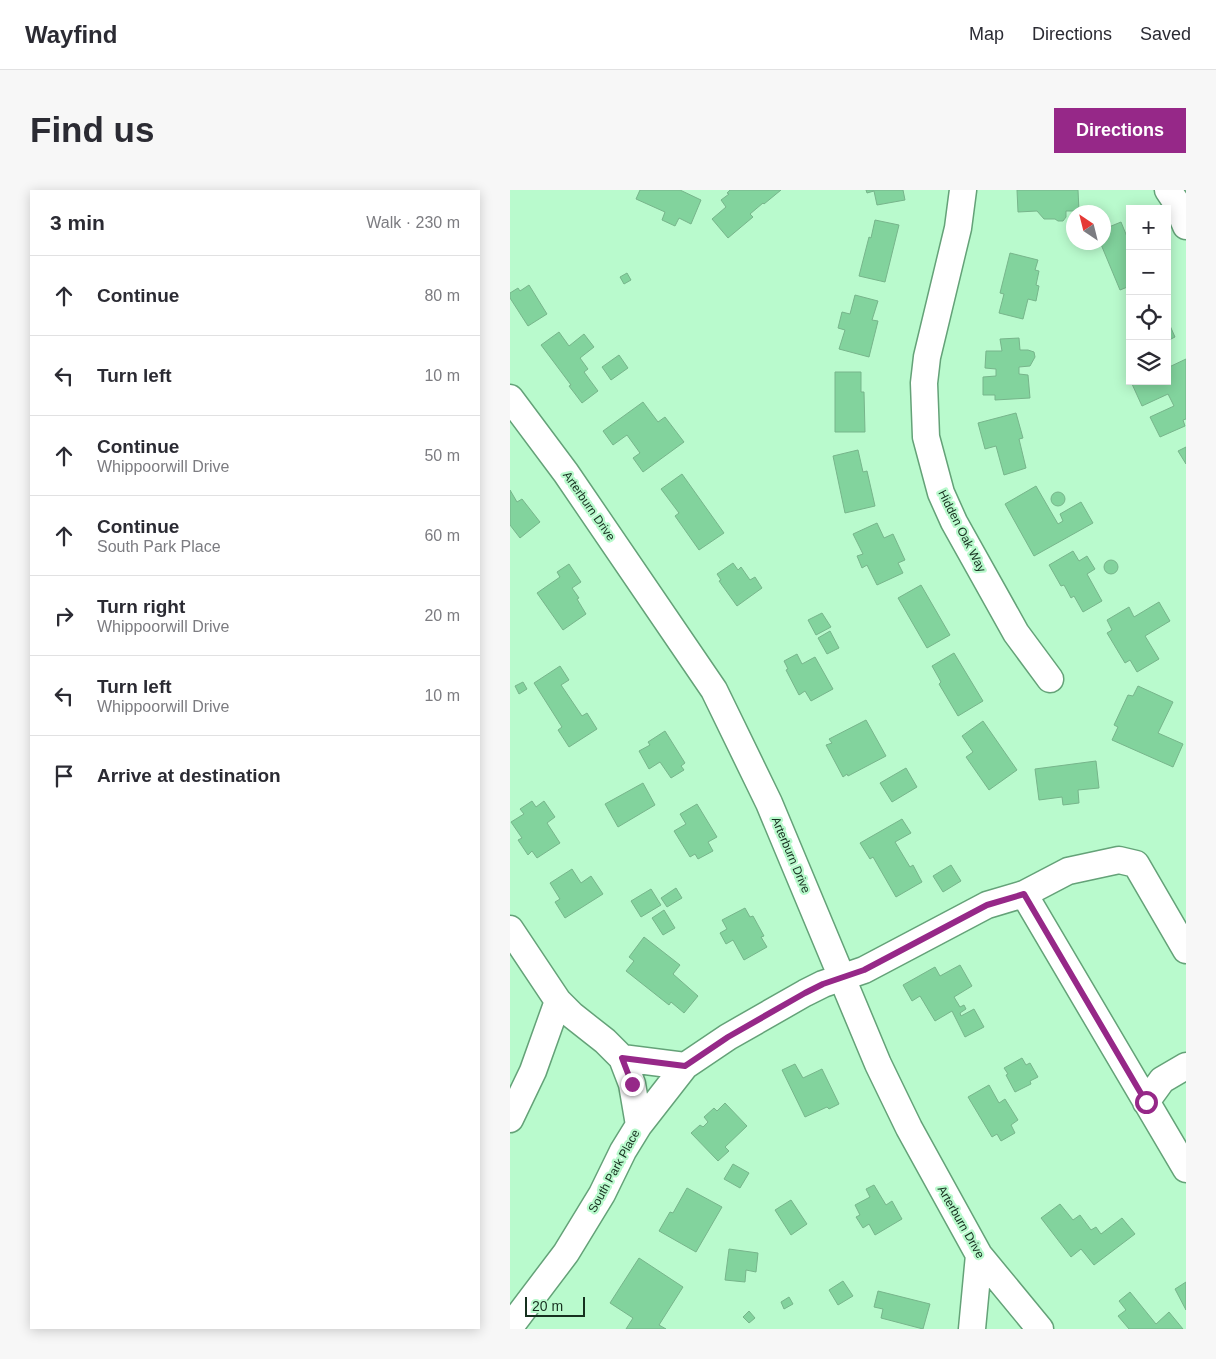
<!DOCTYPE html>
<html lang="en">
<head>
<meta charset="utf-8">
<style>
	body { margin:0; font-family:Helvetica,sans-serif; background:#f7f7f7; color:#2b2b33 }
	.controls { position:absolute; right:15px; top:15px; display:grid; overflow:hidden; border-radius:0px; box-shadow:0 2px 12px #0003 }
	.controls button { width:45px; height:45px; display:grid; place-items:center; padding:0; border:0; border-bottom:1px solid #e1e1e2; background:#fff; color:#2b2b33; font:25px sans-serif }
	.compass { position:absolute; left:556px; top:15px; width:45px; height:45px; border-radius:50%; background:#fff; box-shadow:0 2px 12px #0003; rotate:325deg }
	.scale { position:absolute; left:15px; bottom:12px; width:60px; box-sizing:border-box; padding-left:5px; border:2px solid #16301f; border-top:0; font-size:14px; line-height:18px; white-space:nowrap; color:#16301f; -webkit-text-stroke:4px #b9facd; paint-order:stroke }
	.stop { position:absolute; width:15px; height:15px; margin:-11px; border:4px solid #962888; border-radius:50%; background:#fff }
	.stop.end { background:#962888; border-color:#fff; box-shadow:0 1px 5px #0008 }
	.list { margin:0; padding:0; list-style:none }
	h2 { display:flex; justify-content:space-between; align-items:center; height:65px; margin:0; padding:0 20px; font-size:21px }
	h2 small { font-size:16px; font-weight:400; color:#7c7c81 }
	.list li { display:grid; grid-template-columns:32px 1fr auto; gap:15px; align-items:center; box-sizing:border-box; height:80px; padding:0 20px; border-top:1px solid #e1e1e2 }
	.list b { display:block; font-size:19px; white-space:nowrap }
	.list p { margin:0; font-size:16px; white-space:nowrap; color:#7c7c81 }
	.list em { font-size:16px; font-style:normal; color:#7c7c81 }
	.icon { flex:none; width:28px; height:28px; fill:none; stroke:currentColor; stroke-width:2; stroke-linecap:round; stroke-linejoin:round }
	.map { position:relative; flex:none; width:676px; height:1139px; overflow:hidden; border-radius:0px }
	header { display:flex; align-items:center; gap:30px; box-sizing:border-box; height:70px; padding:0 25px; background:#fff; border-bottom:1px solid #e1e1e2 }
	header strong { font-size:24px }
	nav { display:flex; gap:28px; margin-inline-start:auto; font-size:18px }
	.intro { display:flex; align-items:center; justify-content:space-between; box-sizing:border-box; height:120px; padding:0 30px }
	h1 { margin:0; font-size:35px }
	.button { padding:12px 22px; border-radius:0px; background:#962888; color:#fff; font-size:18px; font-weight:700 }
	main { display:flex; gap:30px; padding:0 30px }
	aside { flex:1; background:#fff; border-radius:0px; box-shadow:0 2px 12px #0003 }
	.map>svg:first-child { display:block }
	.building { fill:#82d39d; stroke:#77b58b }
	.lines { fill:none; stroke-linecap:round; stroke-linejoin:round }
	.minor-casing { stroke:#64a278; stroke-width:29 }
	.minor { stroke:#fff; stroke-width:26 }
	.route { stroke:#962888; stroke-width:6 }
	.labels { text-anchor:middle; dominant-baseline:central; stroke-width:4.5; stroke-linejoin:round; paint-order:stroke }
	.street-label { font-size:12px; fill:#16301f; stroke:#b9facd }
</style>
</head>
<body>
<header>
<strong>Wayfind</strong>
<nav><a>Map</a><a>Directions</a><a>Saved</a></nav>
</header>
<div class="intro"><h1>Find us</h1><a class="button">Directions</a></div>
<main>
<aside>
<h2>3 min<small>Walk · 230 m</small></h2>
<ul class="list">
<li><svg class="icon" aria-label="ahead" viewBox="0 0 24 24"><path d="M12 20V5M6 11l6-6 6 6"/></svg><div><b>Continue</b></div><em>80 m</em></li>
<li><svg class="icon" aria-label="left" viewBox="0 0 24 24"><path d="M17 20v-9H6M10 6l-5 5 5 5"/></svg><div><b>Turn left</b></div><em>10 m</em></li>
<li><svg class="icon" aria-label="ahead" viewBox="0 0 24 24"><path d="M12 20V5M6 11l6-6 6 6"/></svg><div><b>Continue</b><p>Whippoorwill Drive</p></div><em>50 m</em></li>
<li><svg class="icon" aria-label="ahead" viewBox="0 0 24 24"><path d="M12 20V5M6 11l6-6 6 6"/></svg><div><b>Continue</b><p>South Park Place</p></div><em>60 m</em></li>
<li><svg class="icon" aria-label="right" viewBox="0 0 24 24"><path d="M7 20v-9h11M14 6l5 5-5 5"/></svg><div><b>Turn right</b><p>Whippoorwill Drive</p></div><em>20 m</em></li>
<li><svg class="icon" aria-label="left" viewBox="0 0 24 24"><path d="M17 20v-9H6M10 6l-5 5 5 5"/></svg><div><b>Turn left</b><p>Whippoorwill Drive</p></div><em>10 m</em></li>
<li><svg class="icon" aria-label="arrive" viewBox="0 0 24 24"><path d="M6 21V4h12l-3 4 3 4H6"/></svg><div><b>Arrive at destination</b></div></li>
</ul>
</aside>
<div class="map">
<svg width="676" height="1139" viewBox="0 0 676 1139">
	<rect width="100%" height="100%" fill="#b9facd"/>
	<!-- building -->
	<path class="building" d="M130,0H170L191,10L181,34L169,28L165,36L152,30L155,22L126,9Z
		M220,0H271L254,14L253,13L240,24L243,27L218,48L202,29L216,17L211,10L219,4L217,3Z
		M356,0H393L395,10L367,15L364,1L357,3Z
		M507,0H568L569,21H556V27L553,31H548L545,29H534L527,21L508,22Z
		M365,30L389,35L375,92L349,86L359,47L361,48Z
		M611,32L620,54V96L610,100L590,52H594V39Z
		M500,63L528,70L525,80L529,81L526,95L529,96L526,111L518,109L513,129L489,123L494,104L490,103Z
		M117,83L121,90L114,94L110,87Z
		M19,95L37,124L18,136L0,108V103L8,98L10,101Z
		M345,105L368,111L362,130L368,131L359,167L329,159L335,140L328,138L332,122L340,124Z
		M657,129L665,147L657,151Z
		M49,142L59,156L74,144L84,157L70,168L78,179L74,182L88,201L72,213L59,196L61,195L31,155Z
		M509,148L510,160H518L524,162L525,167L520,176L509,177V184L518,185L520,208L485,210V205H473V187L486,186V179L475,178L476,161H492L490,149Z
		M109,165L118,178L101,190L92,177Z
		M676,169V229L673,230L675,236L650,247L640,227L664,216L658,204L632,216L622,194L628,191H657V178Z
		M325,182H351V202H354L355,242H325Z
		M133,212L148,232L155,227L174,252L133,282L123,268L130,263L117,245L103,255L93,241Z
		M506,223L513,248L509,249L516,278L494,285L486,256L475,259L468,233Z
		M676,257V274L668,261Z
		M348,260L353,282L357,281L365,316L335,323L323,266Z
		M172,284L214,343L189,360L165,326L169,323L151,299Z
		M526,296L548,334L553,331L550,324L571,312L583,333L524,366L495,314Z
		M0,300L7,312L12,309L30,332L10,348L0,335Z
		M541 309a7 7 0 1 1 14 0a7 7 0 1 1-14 0Z
		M367,333L374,348L383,344L395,370L388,373L393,383L367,395L357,375L352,378L347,366L353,364L343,344Z
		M563,361L569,371L577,366L585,379L577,384L592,411L573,422L564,406L561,408L554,395L551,396L539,375Z
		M594 377a7 7 0 1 1 14 0a7 7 0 1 1-14 0Z
		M223,373L228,380L231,377L240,390L245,387L252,398L227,416L209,391L211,390L207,384Z
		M59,374L71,392L62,398L69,408L67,409L76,424L53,440L27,403L50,387L47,382Z
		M411,395L440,445L417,458L388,408Z
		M649,412L660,431L635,446L649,469L627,482L620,470L615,473L597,443L602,440L597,430L619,417L624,427Z
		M312,423L321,437L306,445L298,430Z
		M320,441L329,458L317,464L308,448Z
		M444,463L473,511L448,526L429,494L431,492L422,476Z
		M287,464L292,474L305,467L323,499L301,511L295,501L289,505L276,480L278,479L274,471Z
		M50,476L59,490L51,495L72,526L77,523L87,539L59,557L48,540L52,537L24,493Z
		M13,492L17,499L9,504L5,496Z
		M628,496L663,512L648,543L673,554L663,577L602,550L608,537L604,535L618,505L623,506Z
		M356,530L376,566L338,586L337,584L333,587L316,555L322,553L319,549Z
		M473,531L507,580L479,600L456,567L463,562L452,546Z
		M155,541L175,573L171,576L174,580L161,588L150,572L139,579L129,561L140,555L138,552Z
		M586,571L589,598L568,600L569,613L553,615L552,607L529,610L525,579Z
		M396,578L407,597L382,612L370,593Z
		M133,593L145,615L108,637L95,614Z
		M22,611L26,617L34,611L45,627L37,633L50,653L27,668L22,661L18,665L8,650L12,648L1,632L14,624L10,619Z
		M187,614L207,647L198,652L203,661L188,669L185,664L180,667L164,641L176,634L170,624Z
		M392,629L401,643L385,652L400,677L403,675L412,692L386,707L363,667L360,669L350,653Z
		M441,675L451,691L433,702L423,686Z
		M62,679L71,693L81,686L93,704L55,728L45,712L50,709L40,693Z
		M166,698L172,708L157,717L151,708Z
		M141,699L151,715L131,727L121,711Z
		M235,718L240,727L243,726L254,746L251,747L257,757L234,770L223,750L216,754L210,743L217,739L212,730Z
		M154,720L165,738L153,745L142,728Z
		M134,747L170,775L163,784L188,806L174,823L161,812L159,815L116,781L124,771L119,767Z
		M450,775L462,796L444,807L450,817L454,815L456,819L450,823L451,826L464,819L474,837L455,847L442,821L425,831L410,806L402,811L393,795L425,777L430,786Z
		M512,868L516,875L520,873L528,887L520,891L521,894L505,902L496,885L498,884L494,878Z
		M285,874L293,888L312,879L329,914L319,919L317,917L295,927L272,880Z
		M479,895L489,913L495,909L508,930L501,935L505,943L491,951L487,944L482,947L458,907Z
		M215,913L237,936L215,957L219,961L208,971L181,943L190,935L193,937L198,932L194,927L204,918L207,921Z
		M223,974L239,983L230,998L214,989Z
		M364,995L376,1015L382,1011L392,1029L365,1045L359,1034L353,1038L346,1027L350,1025L345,1015L360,1007L356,999Z
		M177,998L212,1017L186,1062L149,1041L160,1022L163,1023Z
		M281,1010L297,1034L281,1045L265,1020Z
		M550,1014L563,1030L570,1025L581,1040L586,1037L591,1044L612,1028L625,1044L584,1075L571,1059L561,1067L531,1028Z
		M219,1059L248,1063L246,1082L236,1080L235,1092L215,1090Z
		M129,1068L173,1097L149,1135L156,1139H116L123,1128L100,1113Z
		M333,1091L343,1106L328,1115L319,1100Z
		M676,1092V1120L665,1099Z
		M368,1101L420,1114L413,1139L371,1128L373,1119L364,1117Z
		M620,1102L646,1134L659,1122L673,1139H619L608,1126L616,1120L609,1111Z
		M279,1107L283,1114L274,1119L271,1112Z
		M239,1121L245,1128L239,1133L233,1127Z"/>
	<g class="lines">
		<defs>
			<path id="minor" d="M453,0L448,38L417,167L414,193L416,247L431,303L444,332L506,443L540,489
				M658,0L666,12L676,36
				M0,208L56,283L204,500L259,613L368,874L399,938L469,1065L530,1139
				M0,739L48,811L62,825L95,851L112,868L122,894L129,935
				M676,760L626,674L609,670L558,681L514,704L676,979
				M112,868L175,876
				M636,912L652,890L676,876
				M0,929L23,881L48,811
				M0,1137L56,1063L92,1004L113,961L129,935L175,876L218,847L295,803L313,794L354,780L477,715L514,704
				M462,1139L469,1065"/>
		</defs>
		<!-- minor casing -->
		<use href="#minor" class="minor-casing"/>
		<!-- minor -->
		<use href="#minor" class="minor"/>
	</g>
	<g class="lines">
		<!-- route -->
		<path class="route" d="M122,894L112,868L175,876L218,847L295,803L313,794L354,780L477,715L514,704L636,912"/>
	</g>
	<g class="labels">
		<!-- street labels -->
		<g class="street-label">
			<text transform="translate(79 316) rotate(55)">Arterburn Drive</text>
			<text transform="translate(452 341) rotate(63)">Hidden Oak Way</text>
			<text transform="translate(281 665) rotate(67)">Arterburn Drive</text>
			<text transform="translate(104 981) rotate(-61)">South Park Place</text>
			<text transform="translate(451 1032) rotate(60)">Arterburn Drive</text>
		</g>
	</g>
</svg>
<div class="controls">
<button>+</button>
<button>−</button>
<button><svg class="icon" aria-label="locate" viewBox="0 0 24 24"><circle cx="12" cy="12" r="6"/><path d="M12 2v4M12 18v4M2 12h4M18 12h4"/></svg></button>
<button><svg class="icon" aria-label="layers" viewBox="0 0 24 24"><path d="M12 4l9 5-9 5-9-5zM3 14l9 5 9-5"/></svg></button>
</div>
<svg class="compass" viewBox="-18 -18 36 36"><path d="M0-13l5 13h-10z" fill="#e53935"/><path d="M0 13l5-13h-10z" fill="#7c7c81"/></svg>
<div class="scale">20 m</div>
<div class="stop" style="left:636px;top:912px"></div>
<div class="stop end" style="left:122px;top:894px"></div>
</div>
</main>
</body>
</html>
